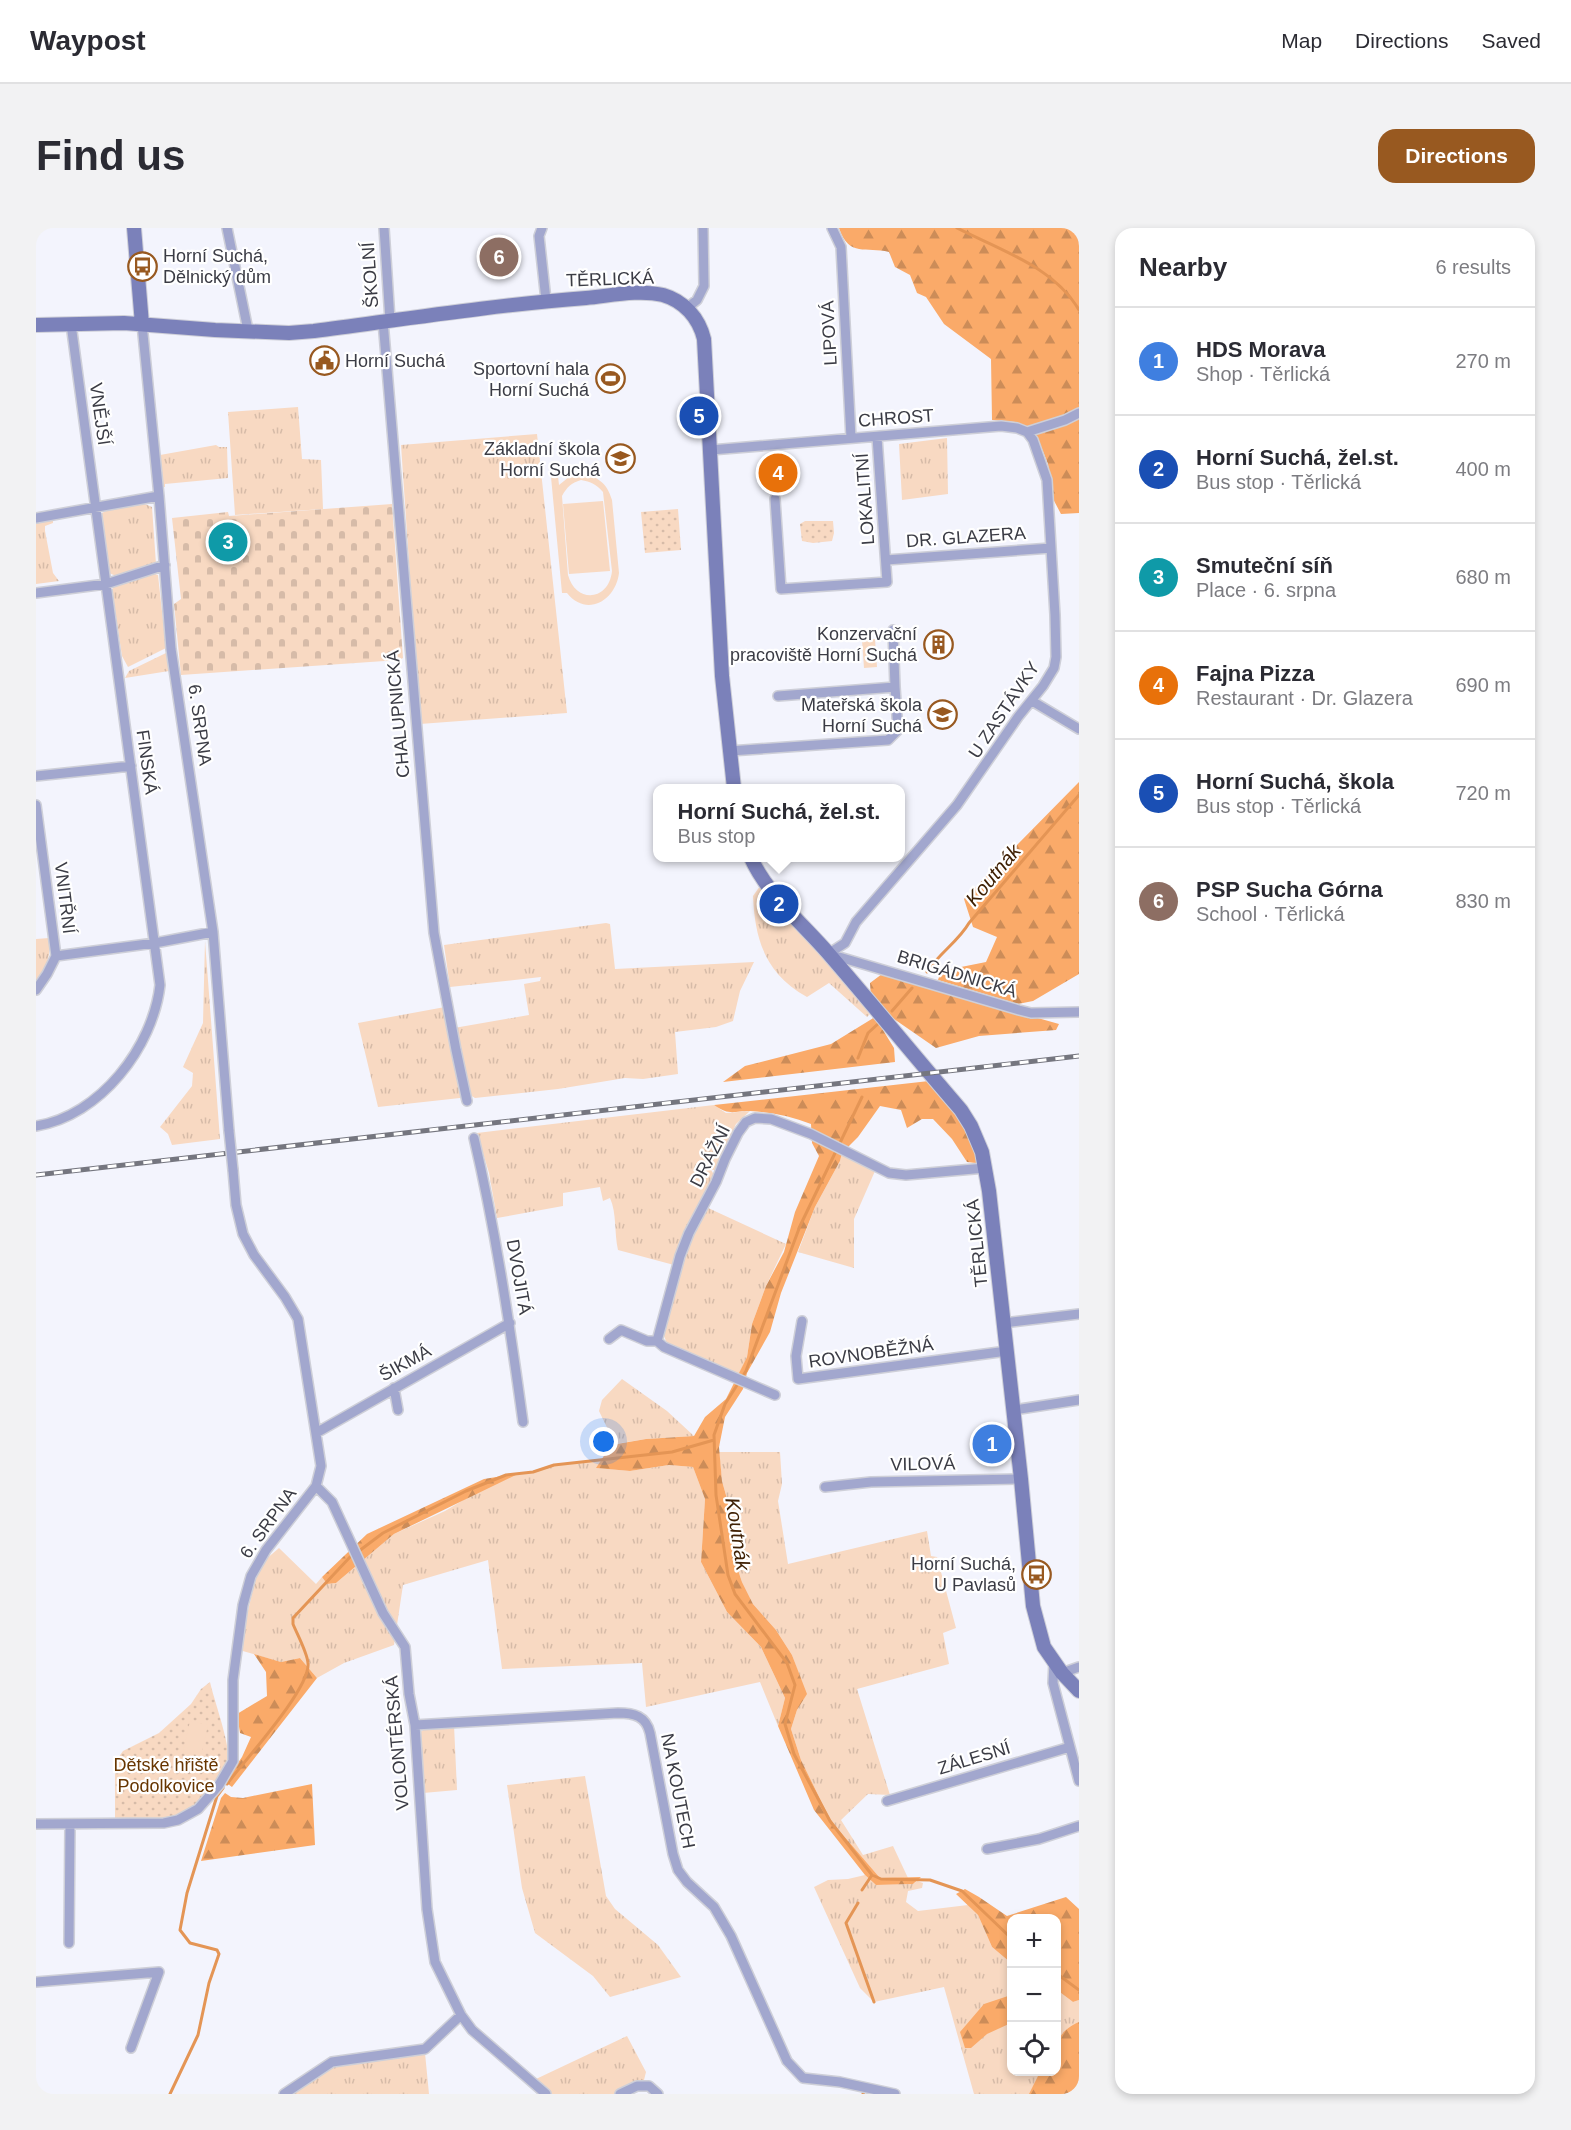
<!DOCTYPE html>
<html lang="en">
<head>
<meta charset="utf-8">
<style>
	body { margin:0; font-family:Helvetica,sans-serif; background:#f2f2f3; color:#2b2b33 }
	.controls { position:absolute; right:18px; bottom:18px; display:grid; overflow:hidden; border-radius:12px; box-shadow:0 3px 9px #0003 }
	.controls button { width:54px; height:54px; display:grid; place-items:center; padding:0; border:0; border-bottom:2px solid #e1e1e2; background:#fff; color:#2b2b33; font:30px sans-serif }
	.you { position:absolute; left:568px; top:1214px; width:21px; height:21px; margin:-15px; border:4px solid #fff; border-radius:50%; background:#1a73e8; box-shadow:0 0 0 9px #1a73e833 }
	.badge { display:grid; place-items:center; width:39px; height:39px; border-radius:50%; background:#985920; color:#fff; font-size:20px; font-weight:700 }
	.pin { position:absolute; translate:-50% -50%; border:3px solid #fff; box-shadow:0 2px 6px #0006 }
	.popup { position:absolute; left:617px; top:556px; width:252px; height:78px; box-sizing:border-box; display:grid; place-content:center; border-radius:12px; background:#fff; filter:drop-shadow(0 2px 4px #0005); font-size:20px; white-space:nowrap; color:#7c7c81 }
	.popup b { font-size:22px; color:#2b2b33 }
	.popup::after { content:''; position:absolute; left:50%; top:100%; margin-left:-12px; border:12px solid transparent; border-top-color:#fff }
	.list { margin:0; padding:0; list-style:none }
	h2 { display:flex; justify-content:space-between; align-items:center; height:78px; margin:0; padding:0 24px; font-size:26px }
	h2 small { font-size:20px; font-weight:400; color:#7c7c81 }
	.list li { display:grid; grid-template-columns:39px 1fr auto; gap:18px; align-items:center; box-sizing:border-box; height:108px; padding:0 24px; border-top:2px solid #e1e1e2 }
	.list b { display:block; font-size:22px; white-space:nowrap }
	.list p { margin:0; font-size:20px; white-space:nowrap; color:#7c7c81 }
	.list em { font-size:20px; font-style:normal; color:#7c7c81 }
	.icon { flex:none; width:33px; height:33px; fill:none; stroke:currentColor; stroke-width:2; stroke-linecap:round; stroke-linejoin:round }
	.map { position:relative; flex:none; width:1043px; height:1866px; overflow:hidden; border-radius:18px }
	header { display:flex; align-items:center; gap:36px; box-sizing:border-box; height:84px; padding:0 30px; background:#fff; border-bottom:2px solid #e1e1e2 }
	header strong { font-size:28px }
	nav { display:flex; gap:33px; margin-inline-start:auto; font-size:21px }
	.intro { display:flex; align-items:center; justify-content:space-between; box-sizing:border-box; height:144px; padding:0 36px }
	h1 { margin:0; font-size:42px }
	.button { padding:15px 27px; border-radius:18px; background:#985920; color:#fff; font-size:21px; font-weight:700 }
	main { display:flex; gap:36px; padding:0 36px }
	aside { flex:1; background:#fff; border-radius:18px; box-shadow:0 3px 9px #0003 }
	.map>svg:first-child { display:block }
	.grass { fill:url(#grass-tufts) }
	.forest { fill:url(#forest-firs) }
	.cemetery { fill:url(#cemetery-stones) }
	.park { fill:url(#park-dots) }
	.pitch { fill:#f8d9c2; fill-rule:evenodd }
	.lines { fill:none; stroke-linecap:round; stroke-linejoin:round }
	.stream { stroke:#e49555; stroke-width:3 }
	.street-casing { stroke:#cecfd8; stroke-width:12 }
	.secondary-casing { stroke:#cecfd8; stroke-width:16 }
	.street { stroke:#a2a7ce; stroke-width:9 }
	.secondary { stroke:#7b81ba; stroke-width:14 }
	.rail-casing { stroke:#75767f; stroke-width:5 }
	.rail { stroke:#fff; stroke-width:3; stroke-dasharray:9; stroke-linecap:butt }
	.street-bridge-casing { stroke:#cecfd8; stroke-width:12; stroke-linecap:butt }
	.street-bridge { stroke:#a2a7ce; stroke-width:9 }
	.labels { text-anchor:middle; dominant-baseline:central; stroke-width:4.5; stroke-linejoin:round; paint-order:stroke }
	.poi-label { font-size:18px; fill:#3b3c45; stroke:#fff; text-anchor:end }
	.street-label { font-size:18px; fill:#3b3c45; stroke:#fff }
	.park-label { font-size:18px; fill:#673500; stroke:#fff }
	.water-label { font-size:20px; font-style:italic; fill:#3f2004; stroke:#fff }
</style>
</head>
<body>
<header>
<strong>Waypost</strong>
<nav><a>Map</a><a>Directions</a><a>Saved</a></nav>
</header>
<div class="intro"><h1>Find us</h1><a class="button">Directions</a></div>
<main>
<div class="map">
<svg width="1043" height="1866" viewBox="0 0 1043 1866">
	<defs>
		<pattern id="grass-tufts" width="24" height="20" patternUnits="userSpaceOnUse" patternTransform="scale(1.5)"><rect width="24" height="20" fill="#f8d9c2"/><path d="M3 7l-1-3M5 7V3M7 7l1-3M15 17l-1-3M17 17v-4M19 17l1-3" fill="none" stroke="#d6bba8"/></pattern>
		<pattern id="forest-firs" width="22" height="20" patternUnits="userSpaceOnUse" patternTransform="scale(1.5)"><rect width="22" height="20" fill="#faaa69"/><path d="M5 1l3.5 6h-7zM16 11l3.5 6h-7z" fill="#cc8c58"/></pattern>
		<pattern id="cemetery-stones" width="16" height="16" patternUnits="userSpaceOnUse" patternTransform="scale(1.5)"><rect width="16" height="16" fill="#f8d9c2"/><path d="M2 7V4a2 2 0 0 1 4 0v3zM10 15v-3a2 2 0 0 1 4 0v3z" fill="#d6bba8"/></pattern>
		<pattern id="park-dots" width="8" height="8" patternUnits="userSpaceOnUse" patternTransform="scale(1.5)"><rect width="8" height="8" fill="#f8d9c2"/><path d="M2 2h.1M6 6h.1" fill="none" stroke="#d6bba8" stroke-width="1.8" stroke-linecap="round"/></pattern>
	</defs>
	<rect width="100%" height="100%" fill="#f3f4fd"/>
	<!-- grass -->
	<path class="grass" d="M262,179L266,231L285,232L287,281L199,287L192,184Z
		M501,206L531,485L384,496L365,217Z
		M911,210L912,266L866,272L863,216Z
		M180,217L183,219H191L192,250L129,256V259H127L124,227Z
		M109,276L116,279L120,336L116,339L80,348L73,345L66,285L74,281Z
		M17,291V295L9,298V303L17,345L23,353L0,356V293Z
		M119,346L122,347L130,420L92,439L86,428L76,362L78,357L92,350Z
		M130,425L133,443L89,450L93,443Z
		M724,658L835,785L831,789L793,755L771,769C730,746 719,713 717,668Z
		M570,695L574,696L579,741L718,734L704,763L697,793L680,799L639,804L642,846L607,851L589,850L522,861L439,870L434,867L418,800L493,787L488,756L504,753L505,749L414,759L408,717Z
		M13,710C15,729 11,738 0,754V711Z
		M169,713L184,911L136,917L132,906L124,899L156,858L157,845L147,839L167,795Z
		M409,779L427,865L424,870L342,879L322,795Z
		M678,877L690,885L714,883L700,896L679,942H675L677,945V950L654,993L638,1037L582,1022C578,1004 581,986 574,970L567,973L564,959L527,965V978L461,990L453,945L441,905Z
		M806,925L839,943L818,991V1040L762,1024L779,979L804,933Z
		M670,979L750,1016L730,1058L716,1096L711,1129L703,1146L632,1118L626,1103L647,1033L657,1006Z
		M586,1151L631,1183L658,1208L610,1211L579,1216L563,1183L566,1172Z
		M683,1224H744L746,1256L742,1273L752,1336L891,1303L895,1328L901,1329L920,1400L907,1405L913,1436L821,1461L854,1567L832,1566L805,1592L827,1627L857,1618L872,1650H844L795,1593L765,1532L755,1501L761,1482L770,1466L756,1427L740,1402L717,1376L706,1354L696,1324L697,1292L686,1253Z
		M565,1232L561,1240L594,1243L633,1237L657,1239L669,1271L665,1334L691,1384L725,1419L749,1470L742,1498L724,1454L610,1479L606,1435L466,1441L452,1332L367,1357L358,1417L308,1435L281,1450L264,1430L245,1434L196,1420L206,1409L220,1348L229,1332L243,1320L280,1356L286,1349L291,1356L300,1355L358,1306L409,1283L470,1247L497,1244L518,1237Z
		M418,1497L421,1562L387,1565L383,1505L391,1499Z
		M549,1548L570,1668L579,1681L622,1717L645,1749L574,1769L557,1748L499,1705L486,1660L471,1557Z
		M829,1647L840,1657L877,1656L881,1653L887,1655L886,1660L872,1663L870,1674L882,1683L932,1677L942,1687L956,1719L975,1735V1844H1020L1021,1762L1037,1774L1043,1772V1866H938L908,1759L838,1774L824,1760L778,1659L792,1652L812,1651Z
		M591,1808L610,1844L608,1852L578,1866H516L500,1851Z
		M389,1825L393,1866H255L299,1837Z"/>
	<!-- forest -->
	<path class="forest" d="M803,0H1043V285L1025,286L1016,269L1012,236L1004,216L991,199L979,194L956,192L955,131L908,96L890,69L881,65L874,47L859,39L853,24C830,18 813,30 803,0Z
		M1043,554V746L997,773L982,776L902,752L905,743L950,734L961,709L937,699L928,671Z
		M846,746L1023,796L1020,802L943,808L900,820L845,782L835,770L834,755Z
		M839,789L858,820L859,834L687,854L709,838L795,816Z
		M893,853C911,872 943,908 940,935L931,934L916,911L897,891H886L871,900L865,882L844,878L822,909L806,925L804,933L779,979L745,1065L734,1104L711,1145L707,1161L689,1189L683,1219L686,1253L697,1292L696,1324L706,1354L717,1376L740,1402L756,1427L771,1466L761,1482L755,1501L765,1532L795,1593L844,1650L885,1649L877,1656L840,1657L829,1647L778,1582L742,1498L749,1470L725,1419L691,1384L665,1334L669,1271L657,1239L633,1237L594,1243L560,1240L575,1217L610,1211L658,1208L669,1189L690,1171L711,1129L716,1096L730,1058L748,1024L759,984L783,928L776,915L775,896C755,888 735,884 714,883C697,883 694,888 678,877Z
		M484,1245L358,1306L300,1355L291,1356L286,1349L331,1306L448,1251Z
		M218,1426L245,1434L264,1430L281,1450L196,1559L189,1554L206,1529L215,1509L204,1505L201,1486L231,1468L230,1444Z
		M276,1556L279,1617L165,1633L185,1570L189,1565L195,1569L207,1570Z
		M929,1661L943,1669L971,1688L1030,1669L1043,1681V1772L1037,1774L1021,1762L1020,1690H975V1735L956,1719L942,1687L920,1666Z
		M975,1767V1795L951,1806L935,1820H929L924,1804L948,1776Z
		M1043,1794V1866H993L1004,1844H1020C1020,1819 1018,1805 1043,1794Z"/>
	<!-- cemetery -->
	<path class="cemetery" d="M356,276L367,430L363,432L145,447L138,376L145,371L136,290L192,284L193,288Z"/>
	<!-- park -->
	<path class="park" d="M642,281L645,322L609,325L605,284Z
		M769,293H797L798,305L796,313L777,315L766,313L764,296Z
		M174,1454C178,1472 192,1510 192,1527C191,1537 184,1548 179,1556C155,1592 119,1596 79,1590V1534L87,1523L123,1505L155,1476L165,1461Z"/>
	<!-- pitch -->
	<path class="pitch" d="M544,246C562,248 571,255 576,272L583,345C580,372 551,390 531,365H526L515,249L522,248L523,257L533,249ZM545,252C555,254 560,256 567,264L576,343C573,373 540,376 532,347L526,268C531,259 535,255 545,252Z
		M567,273L574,343L533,346L527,276Z
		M839,411L841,439L828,440L826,412Z
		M154,1493L172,1497L165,1528L147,1524Z"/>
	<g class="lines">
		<!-- stream -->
		<path class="stream" d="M921,0C964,22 1018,39 1043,82
			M891,744C903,725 922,714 933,695L1043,567
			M856,783L876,760
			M822,830L832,805L844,794
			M826,869L764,998L710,1143L689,1176L678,1207L680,1267L692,1347L699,1366L751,1435L759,1457L749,1496L758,1526L794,1593L836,1647L845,1651L894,1652L926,1663L975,1710
			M323,1323L347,1305L430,1263L470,1247L497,1244L518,1237L636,1224L678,1212
			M191,1556C208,1533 275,1460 272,1435C271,1424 261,1406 257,1396V1390L314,1329
			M826,1662L836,1647
			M822,1675L810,1695L838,1774
			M1020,1745L1043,1762
			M134,1866L162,1807L173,1755L183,1726L181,1722L154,1715L144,1702L151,1665L181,1568L187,1560
			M827,1866L828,1864"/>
		<defs>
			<path id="street" d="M191,0L212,102
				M348,0L354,92
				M506,0L503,8L510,72
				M796,0L805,19L815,210
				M651,80L661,72L668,58L667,0
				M347,93L398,705L420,822L431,873
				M106,96L123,268L135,421L177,704L193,903
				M991,204L1029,192L1043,185
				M675,222L965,198L981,200L991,204L997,212L1011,252L1019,387L1020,429L1018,440L1007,458L982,489L921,577L820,694L809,715L792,726
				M739,271L745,361L851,354L841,209
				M0,290L123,268
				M850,332L1015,320
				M0,365L70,356L129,337
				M742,468L859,459L857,402
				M996,473L1043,501
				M694,523L852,512L862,502L859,459
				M0,548L95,538
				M0,577L20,728L11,746L0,762
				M793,726L983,782L995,785L1043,784
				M20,728L119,715L177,704
				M0,898C64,888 117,819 124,757L35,96
				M438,910C460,1004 474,1099 487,1194
				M766,1093L760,1128L762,1151L971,1123
				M968,1095L1043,1086
				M573,1111L585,1102L611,1113H621L644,1028L653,1005L680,954L689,931L702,905L710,894L719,890L735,891L775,906L853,945L870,947L949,940
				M621,1113L628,1119L739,1167
				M358,1160L362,1182
				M978,1182L1043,1172
				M280,1205L474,1095
				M280,1258L296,1274L347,1385L369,1419L373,1466L379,1497L391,1681L399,1734L425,1787L436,1802L510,1866
				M789,1259L835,1254L985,1251
				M1018,1433L1017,1455L1043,1553
				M1026,1445L1043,1439
				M379,1497L582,1485C598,1485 610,1488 614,1505L637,1626L642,1642L651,1654L678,1679L695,1708L751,1833L767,1850L804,1854L859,1866
				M851,1573L1034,1519
				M0,1596L128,1595L142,1592L162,1581L183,1557L197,1533V1452L207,1377L215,1348L230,1322L280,1258L285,1238L262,1091L249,1069L218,1027L207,1006L200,977L197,942
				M951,1621L1003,1611L1043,1598
				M33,1715L34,1596
				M0,1754L123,1744L95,1820
				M248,1866L296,1834L389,1821L425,1787
				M584,1866L601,1858H613L622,1866"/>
			<path id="secondary" d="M98,0L106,96
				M0,97L88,95L179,102L253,105L278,103C369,91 459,77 550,70C573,68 603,61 627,67C648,73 663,90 668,111L686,448L698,560
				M715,630C731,666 766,695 792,725C837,777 880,830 925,882L935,898L946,924L953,963L985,1251L997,1378L1008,1419L1026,1445L1043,1463"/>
		</defs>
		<!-- street casing -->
		<use href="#street" class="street-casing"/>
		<!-- secondary casing -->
		<use href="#secondary" class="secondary-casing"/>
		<!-- street -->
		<use href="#street" class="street"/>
		<!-- secondary -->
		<use href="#secondary" class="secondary"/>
		<defs>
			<path id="rail" d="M0,947L1043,828"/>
		</defs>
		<!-- rail casing -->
		<use href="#rail" class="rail-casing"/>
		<!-- rail -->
		<use href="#rail" class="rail"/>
		<defs>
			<path id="street-bridge" d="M193,903L197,942"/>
		</defs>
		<!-- street-bridge casing -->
		<use href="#street-bridge" class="street-bridge-casing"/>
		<!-- street-bridge -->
		<use href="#street-bridge" class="street-bridge"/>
	</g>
	<!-- icons -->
	<defs>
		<symbol id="bus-ring" viewBox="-11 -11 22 22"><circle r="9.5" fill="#fff" stroke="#985920" stroke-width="1.5"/><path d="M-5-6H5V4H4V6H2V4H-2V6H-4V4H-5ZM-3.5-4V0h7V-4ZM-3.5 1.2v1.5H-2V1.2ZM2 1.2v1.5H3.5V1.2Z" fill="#985920"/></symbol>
		<symbol id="civic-ring" viewBox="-11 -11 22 22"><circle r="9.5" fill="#fff" stroke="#985920" stroke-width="1.5"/><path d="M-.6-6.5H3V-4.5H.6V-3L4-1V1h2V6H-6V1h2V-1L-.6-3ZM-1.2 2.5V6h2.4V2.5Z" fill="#985920"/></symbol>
		<symbol id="stadium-ring" viewBox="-11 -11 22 22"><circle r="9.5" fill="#fff" stroke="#985920" stroke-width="1.5"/><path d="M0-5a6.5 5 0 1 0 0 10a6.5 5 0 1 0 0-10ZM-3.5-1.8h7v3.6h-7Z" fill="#985920"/></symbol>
		<symbol id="school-ring" viewBox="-11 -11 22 22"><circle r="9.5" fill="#fff" stroke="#985920" stroke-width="1.5"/><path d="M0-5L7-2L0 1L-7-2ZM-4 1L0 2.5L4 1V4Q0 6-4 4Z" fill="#985920"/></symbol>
		<symbol id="building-ring" viewBox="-11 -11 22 22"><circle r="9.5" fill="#fff" stroke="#985920" stroke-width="1.5"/><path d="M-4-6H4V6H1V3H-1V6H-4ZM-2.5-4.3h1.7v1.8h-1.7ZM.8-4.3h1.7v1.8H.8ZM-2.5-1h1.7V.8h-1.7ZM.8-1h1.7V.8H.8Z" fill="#985920"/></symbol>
	</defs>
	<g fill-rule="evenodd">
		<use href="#bus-ring" x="90" y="22" width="33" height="33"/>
		<use href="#civic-ring" x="272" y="116" width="33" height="33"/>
		<use href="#stadium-ring" x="558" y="134" width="33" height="33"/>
		<use href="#school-ring" x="568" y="214" width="33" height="33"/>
		<use href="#building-ring" x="886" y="400" width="33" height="33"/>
		<use href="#school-ring" x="890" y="470" width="33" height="33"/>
		<use href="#bus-ring" x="984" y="1330" width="33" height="33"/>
	</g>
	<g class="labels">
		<!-- poi labels -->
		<g class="poi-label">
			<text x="127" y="28" text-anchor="start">Horní Suchá,<tspan x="127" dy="21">Dělnický dům</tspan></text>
			<text x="309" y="133" text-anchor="start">Horní Suchá</text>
			<text x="553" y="141">Sportovní hala<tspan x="553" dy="21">Horní Suchá</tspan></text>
			<text x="564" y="221">Základní škola<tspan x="564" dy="21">Horní Suchá</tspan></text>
			<text x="881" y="406">Konzervační<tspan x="881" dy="21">pracoviště Horní Suchá</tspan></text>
			<text x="886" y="477">Mateřská škola<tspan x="886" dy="21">Horní Suchá</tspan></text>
			<text x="980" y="1336">Horní Suchá,<tspan x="980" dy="21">U Pavlasů</tspan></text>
		</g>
		<!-- street labels -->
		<g class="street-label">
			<text transform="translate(334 47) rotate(-94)">ŠKOLNÍ</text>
			<text transform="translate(574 51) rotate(-2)">TĚRLICKÁ</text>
			<text transform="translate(793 105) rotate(-93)">LIPOVÁ</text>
			<text transform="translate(64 186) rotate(82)">VNĚJŠÍ</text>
			<text transform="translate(860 190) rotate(-4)">CHROST</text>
			<text transform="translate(829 271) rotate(-94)">LOKALITNÍ</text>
			<text transform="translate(930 309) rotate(-4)">DR. GLAZERA</text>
			<text transform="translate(968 482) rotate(-56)">U ZASTÁVKY</text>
			<text transform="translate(362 486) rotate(-95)">CHALUPNICKÁ</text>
			<text transform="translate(164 497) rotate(82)">6. SRPNA</text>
			<text transform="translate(111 534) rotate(82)">FINSKÁ</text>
			<text transform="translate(29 670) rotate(83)">VNITŘNÍ</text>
			<text transform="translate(921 746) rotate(17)">BRIGÁDNICKÁ</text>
			<text transform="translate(674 928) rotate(-63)">DRÁŽNÍ</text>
			<text transform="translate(941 1015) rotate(-96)">TĚRLICKÁ</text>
			<text transform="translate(483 1049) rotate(80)">DVOJITÁ</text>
			<text transform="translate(835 1125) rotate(-8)">ROVNOBĚŽNÁ</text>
			<text transform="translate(369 1135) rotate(-29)">ŠIKMÁ</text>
			<text transform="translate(887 1236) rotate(-1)">VILOVÁ</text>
			<text transform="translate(232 1295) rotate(-54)">6. SRPNA</text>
			<text transform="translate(361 1515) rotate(-95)">VOLONTÉRSKÁ</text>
			<text transform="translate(938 1530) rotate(-17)">ZÁLESNÍ</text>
			<text transform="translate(642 1563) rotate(79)">NA KOUTECH</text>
		</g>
		<!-- park labels -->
		<g class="park-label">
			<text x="130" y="1537">Dětské hřiště<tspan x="130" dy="21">Podolkovice</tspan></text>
		</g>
		<!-- water labels -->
		<g class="water-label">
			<text transform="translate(957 647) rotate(-50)">Koutnák</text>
			<text transform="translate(702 1306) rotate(81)">Koutnák</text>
		</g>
	</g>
</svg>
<div class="controls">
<button>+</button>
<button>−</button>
<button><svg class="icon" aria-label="locate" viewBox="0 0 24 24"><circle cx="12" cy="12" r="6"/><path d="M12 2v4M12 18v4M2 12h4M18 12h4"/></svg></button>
</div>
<div class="you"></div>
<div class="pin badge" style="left:956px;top:1216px;background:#3f7fe0">1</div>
<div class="pin badge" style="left:743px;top:676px;background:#1a4fb4">2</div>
<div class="popup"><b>Horní Suchá, žel.st.</b>Bus stop</div>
<div class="pin badge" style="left:192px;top:314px;background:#0f9aa8">3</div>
<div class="pin badge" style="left:742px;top:245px;background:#e8710a">4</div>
<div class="pin badge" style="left:663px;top:188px;background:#1a4fb4">5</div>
<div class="pin badge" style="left:463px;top:29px;background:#8d6e63">6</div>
</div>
<aside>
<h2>Nearby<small>6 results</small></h2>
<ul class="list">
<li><span class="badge" style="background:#3f7fe0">1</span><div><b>HDS Morava</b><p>Shop · Těrlická</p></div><em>270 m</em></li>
<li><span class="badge" style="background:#1a4fb4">2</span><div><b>Horní Suchá, žel.st.</b><p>Bus stop · Těrlická</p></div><em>400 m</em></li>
<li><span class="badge" style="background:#0f9aa8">3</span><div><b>Smuteční síň</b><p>Place · 6. srpna</p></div><em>680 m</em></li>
<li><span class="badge" style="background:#e8710a">4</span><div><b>Fajna Pizza</b><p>Restaurant · Dr. Glazera</p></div><em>690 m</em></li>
<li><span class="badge" style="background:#1a4fb4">5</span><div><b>Horní Suchá, škola</b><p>Bus stop · Těrlická</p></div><em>720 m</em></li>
<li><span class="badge" style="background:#8d6e63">6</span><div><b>PSP Sucha Górna</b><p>School · Těrlická</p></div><em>830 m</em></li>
</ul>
</aside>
</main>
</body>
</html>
